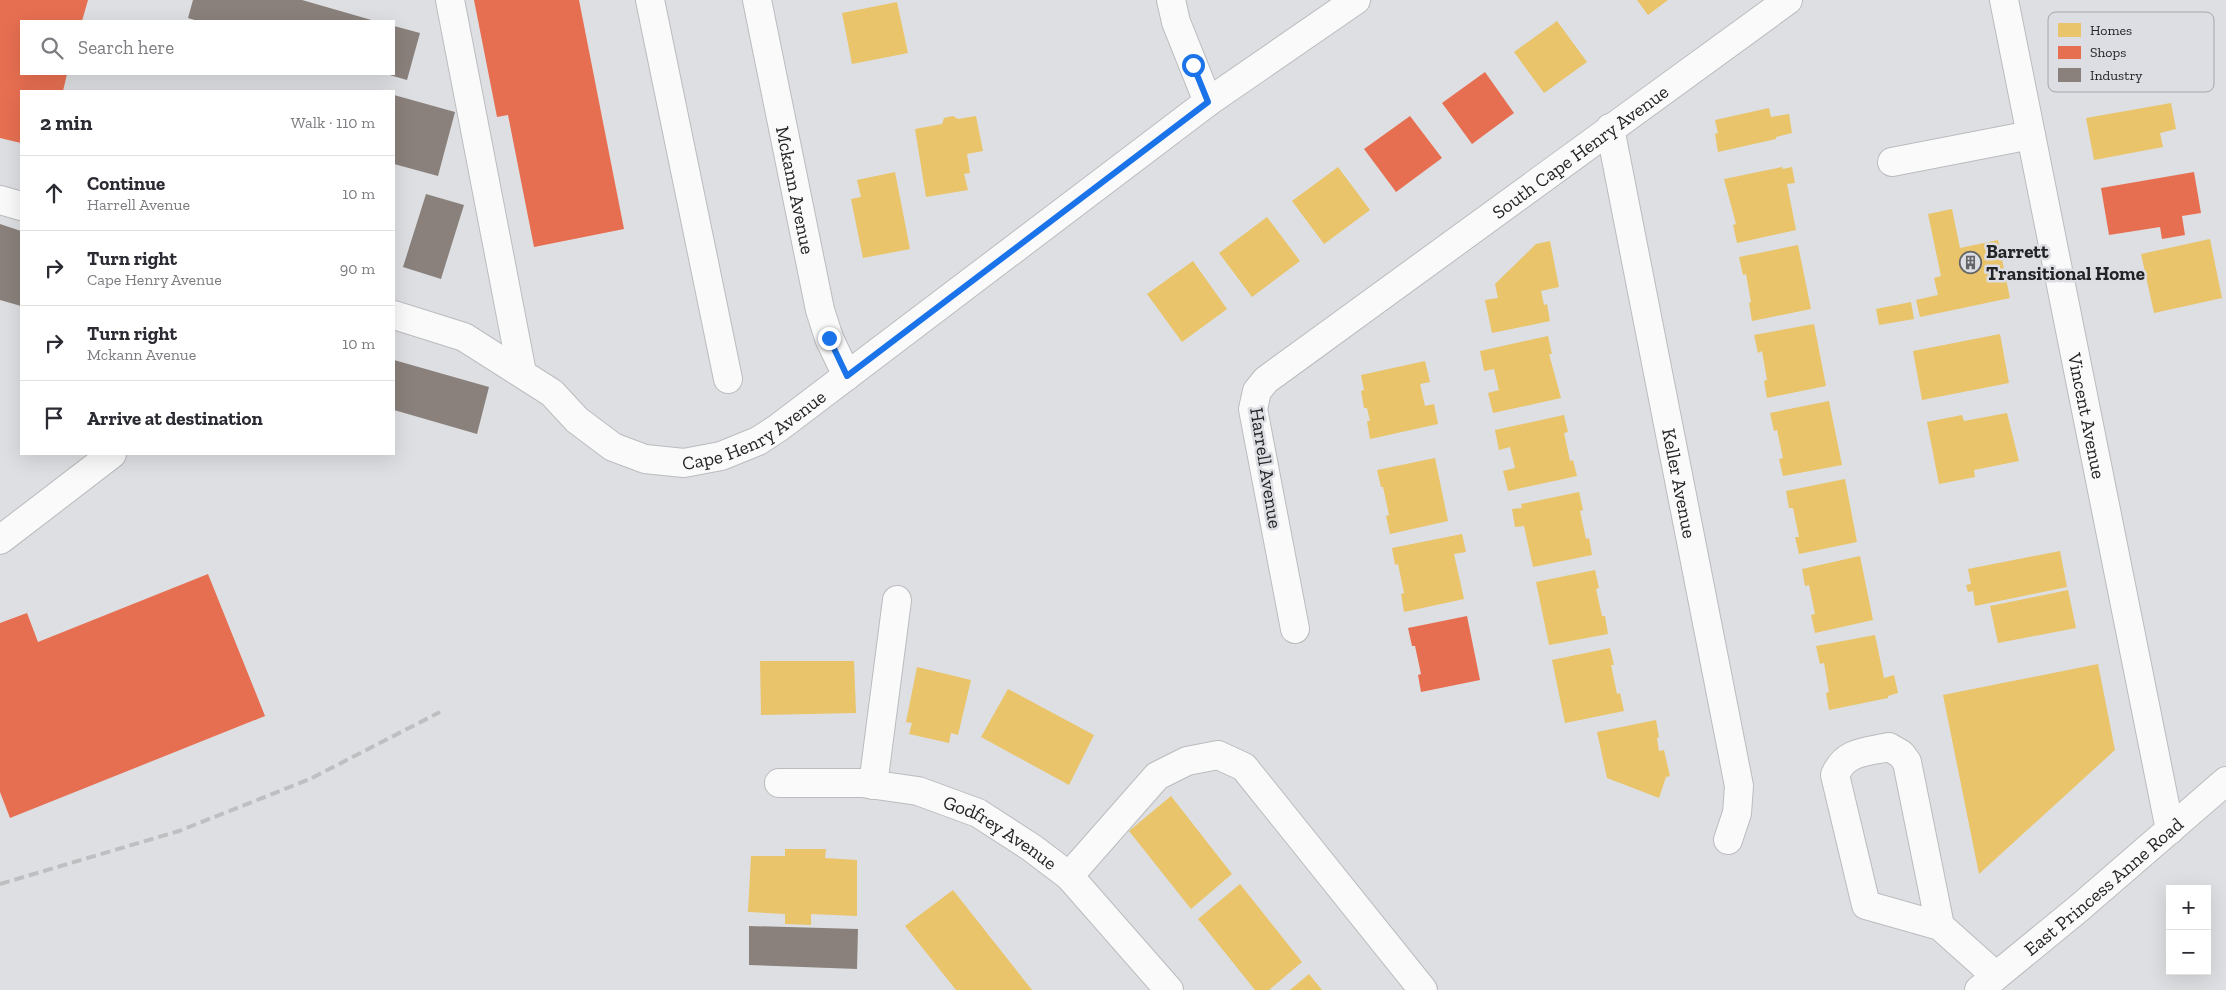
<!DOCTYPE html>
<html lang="en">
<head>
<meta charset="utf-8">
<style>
	body { margin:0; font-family:"Zilla Slab",serif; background:#f2f2f3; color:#2b2b33 }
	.controls { position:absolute; right:15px; bottom:15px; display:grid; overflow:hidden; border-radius:0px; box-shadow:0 5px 20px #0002 }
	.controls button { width:45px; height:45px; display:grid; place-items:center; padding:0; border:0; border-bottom:1px solid #e1e1e2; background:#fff; color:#2b2b33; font:25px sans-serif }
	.stop { position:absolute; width:15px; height:15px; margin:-11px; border:4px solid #1a73e8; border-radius:50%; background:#fff }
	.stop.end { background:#1a73e8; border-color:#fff; box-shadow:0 1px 5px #0008 }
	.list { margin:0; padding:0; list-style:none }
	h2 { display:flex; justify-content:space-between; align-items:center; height:65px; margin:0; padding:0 20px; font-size:21px }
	h2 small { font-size:16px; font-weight:400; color:#7c7c81 }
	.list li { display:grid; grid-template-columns:32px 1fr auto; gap:15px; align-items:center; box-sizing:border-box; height:75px; padding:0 20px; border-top:1px solid #e1e1e2 }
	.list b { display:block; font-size:19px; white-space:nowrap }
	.list p { margin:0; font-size:16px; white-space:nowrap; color:#7c7c81 }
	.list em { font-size:16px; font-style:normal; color:#7c7c81 }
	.icon { flex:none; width:28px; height:28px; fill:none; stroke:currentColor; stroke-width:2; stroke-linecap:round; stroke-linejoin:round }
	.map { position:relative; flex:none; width:2226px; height:990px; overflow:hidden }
	.search { position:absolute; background:#fff; box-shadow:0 5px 20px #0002; left:20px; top:20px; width:375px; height:55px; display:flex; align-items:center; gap:12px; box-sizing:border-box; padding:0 18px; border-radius:0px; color:#7c7c81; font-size:19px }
	.panel { position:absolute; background:#fff; box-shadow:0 5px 20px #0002; left:20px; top:90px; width:375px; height:365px; border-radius:0px }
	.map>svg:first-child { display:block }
	.homes { fill:#e9c46a }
	.shops { fill:#e76f51 }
	.industry { fill:#8a817c }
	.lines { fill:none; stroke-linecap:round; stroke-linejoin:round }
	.minor-casing { stroke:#babcbe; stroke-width:30 }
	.major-casing { stroke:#babcbe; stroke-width:30 }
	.minor { stroke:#fafafb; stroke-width:28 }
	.major { stroke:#fafafb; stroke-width:28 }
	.rail { stroke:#bebfc0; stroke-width:4; stroke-dasharray:10 5; stroke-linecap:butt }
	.route { stroke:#1a73e8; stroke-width:6 }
	.labels { text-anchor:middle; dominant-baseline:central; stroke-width:5; stroke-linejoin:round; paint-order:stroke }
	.street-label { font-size:19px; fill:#232425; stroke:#dcdee3 }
	.poi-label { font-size:19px; font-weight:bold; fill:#232425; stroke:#dcdee3; text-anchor:start }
	.key { fill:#dcdee3; stroke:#a4a6aa; stroke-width:1 }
	.key-label { font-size:14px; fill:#232425 }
</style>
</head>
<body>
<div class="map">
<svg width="2226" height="990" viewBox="0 0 2226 990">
	<rect width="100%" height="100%" fill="#dddfe2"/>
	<!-- homes -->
	<path class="homes" d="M1637,0H1668L1648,15Z
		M897,2L908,53L852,64L842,13Z
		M1557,21L1587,62L1544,93L1514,52Z
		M2171,103L2176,129L2160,133L2163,147L2094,160L2086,118Z
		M1769,108L1771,117L1789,114L1792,133L1776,137V139L1718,152L1715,134L1718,133L1715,120Z
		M953,116L958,119L976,116L983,151L967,154L970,173L964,174L968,190L926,197L915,129L942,124L944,118Z
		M1338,167L1370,210L1324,244L1292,201Z
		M1782,167L1783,169L1792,167L1795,183L1787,184L1796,230L1737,243L1733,225L1736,224L1724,179Z
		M895,172L910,249L863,258L851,199L861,197L857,180Z
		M1952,209L1960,248L1998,240L2010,298L1920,317L1916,300L1938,295L1934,278L1941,276L1928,214Z
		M1267,217L1300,261L1252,297L1219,253Z
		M2210,239L2222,298L2154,313L2141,254Z
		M1550,241L1559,287L1541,291L1544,305L1547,304L1550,321L1492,333L1485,300L1498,298L1495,284L1536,244Z
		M1798,245L1811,309L1752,321L1749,303L1751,302L1746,274L1743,275L1739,257Z
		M1193,261L1227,309L1182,342L1147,294Z
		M1911,302L1914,319L1879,325L1876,309Z
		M1814,324L1826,386L1767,398L1764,381L1767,380L1762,351L1758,353L1754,335Z
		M2000,334L2009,383L1922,400L1913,351Z
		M1548,336L1552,354H1549L1561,398L1493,413L1488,393L1499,390L1494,369L1484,371L1480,351Z
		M1425,361L1430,382L1420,384L1425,406L1434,404L1438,424L1370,439L1367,421H1370L1367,408H1364L1361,391L1364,390L1361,375Z
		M1829,401L1842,465L1783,476L1779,459L1783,458L1777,430L1774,431L1770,413Z
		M2007,413L2019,461L1974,470L1975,477L1939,484L1927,422L1962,415L1964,421Z
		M1564,415L1568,432L1564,433L1570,461L1573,460L1577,476L1508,491L1503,471L1515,468L1510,447L1499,450L1495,430Z
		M1435,458L1448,521L1390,534L1386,516L1389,515L1383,487H1381L1377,470Z
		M1845,479L1857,542L1799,554L1795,537H1799L1793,508H1789L1786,491Z
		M1579,492L1583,510L1580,511L1586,539L1589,538L1592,555L1533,567L1524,526L1515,527L1512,509L1522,508L1521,504Z
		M1462,534L1466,552L1454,554L1464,599L1404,612L1401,594L1404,593L1398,564L1395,565L1392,548Z
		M2060,551L2067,587L1975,606L1973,591L1968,592L1966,585L1971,584L1968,569Z
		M1860,556L1873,620L1815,633L1811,615L1815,614L1809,585L1805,586L1802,569Z
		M1595,570L1599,588L1596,589L1602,616H1605L1608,634L1549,645L1536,582Z
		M2068,590L2076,628L1998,643L1990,606Z
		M1875,635L1884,678L1894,675L1898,693L1888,696V698L1829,710L1826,693L1829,692L1824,663L1820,664L1816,646Z
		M1610,648L1614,665H1611L1617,694L1620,693L1624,711L1565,723L1552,660Z
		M760,661H854L856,713L761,715Z
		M2098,664L2115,750L1979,874L1943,695Z
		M917,667L971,680L958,735L951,733L949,743L909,734L912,723L906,722Z
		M1008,689L1094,735L1069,785L981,737Z
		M1656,720L1659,737L1657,738L1659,751L1664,750L1670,776L1666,777L1659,798L1607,778L1597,732Z
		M1171,796L1232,874L1191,909L1129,831Z
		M785,849H826L825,858L857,860V916L811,914V925L785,924V914L748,912L751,856H785Z
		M1240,884L1302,962L1269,990H1255L1198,919Z
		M953,890L1032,990H956L905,926Z
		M1309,974L1322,990H1290Z"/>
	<!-- shops -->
	<path class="shops" d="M0,0H88L82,21H21V74H67L63,91H21V143L0,138Z
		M474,0H579L624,229L534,247L508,115L497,117Z
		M1485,72L1514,113L1472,144L1442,103Z
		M1410,116L1442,158L1396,192L1364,149Z
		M2194,172L2201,213L2182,216L2185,235L2162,239L2160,227L2109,235L2101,188Z
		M208,574L265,716L10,818L0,792V623L27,613L38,642Z
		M1467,616L1480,680L1421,692L1418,675L1421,674L1415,646H1412L1408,628Z"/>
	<!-- industry -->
	<path class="industry" d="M193,0H302L375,21H198L188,18Z
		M394,26L420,33L407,80L386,74H394Z
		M394,95L455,112L438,176L394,164Z
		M426,194L464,205L441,279L403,267Z
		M0,224L21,231V306L0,300Z
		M394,360L489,387L477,434L394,410Z
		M749,926L858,929L857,969L749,965Z"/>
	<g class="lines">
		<defs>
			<g id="minor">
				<path d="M450,0L522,373"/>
				<path d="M650,0L728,379"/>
				<path id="s1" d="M757,0L820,310L829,338L847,376"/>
				<path d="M1171,0L1176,22L1208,102"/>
				<path id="s2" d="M2004,0L2170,830"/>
				<path id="s3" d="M1610,128L1739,786L1737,813L1728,840"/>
				<path d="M1892,162L2031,135"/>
				<path d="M0,200L21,206"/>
				<path id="s4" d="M394,315L464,337L552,393L577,420L613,447L645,459L684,463L721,456L758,441L778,428L1208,102L1356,0"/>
				<path d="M0,540L112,454"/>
				<path id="s5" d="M1295,629L1253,409L1257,391L1266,380L1788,0"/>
				<path id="s6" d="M779,783H862L918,791L978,813L1032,848L1069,876L1169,990"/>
				<path d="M873,785L897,600"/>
				<path d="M1069,876L1157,776L1187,761L1218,755L1244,767L1423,990"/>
				<path d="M1940,926L1866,905L1835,775C1845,751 1866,752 1889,747L1901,754L1907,762L1940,926L1996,976"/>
			</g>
			<g id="major">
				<path id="s7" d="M1979,990L2078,909L2226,781"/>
			</g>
		</defs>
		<!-- minor casing -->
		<use href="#minor" class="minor-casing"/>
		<!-- major casing -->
		<use href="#major" class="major-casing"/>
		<!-- minor -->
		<use href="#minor" class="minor"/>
		<!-- major -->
		<use href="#major" class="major"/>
		<!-- rail -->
		<path class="rail" d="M0,884L179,831L310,779L440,712"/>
	</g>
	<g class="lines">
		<!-- route -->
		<path class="route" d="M829,338L847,376L1208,102L1193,65"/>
	</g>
	<!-- icons -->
	<defs>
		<symbol id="building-ring" viewBox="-11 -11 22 22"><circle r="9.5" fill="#dcdee3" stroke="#646567" stroke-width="1.5"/><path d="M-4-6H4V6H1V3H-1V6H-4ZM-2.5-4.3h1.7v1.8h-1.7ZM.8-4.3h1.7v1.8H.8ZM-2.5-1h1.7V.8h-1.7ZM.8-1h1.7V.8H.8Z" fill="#646567"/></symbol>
	</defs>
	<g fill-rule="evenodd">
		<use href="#building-ring" x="1958" y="250" width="25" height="25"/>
	</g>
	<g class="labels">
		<!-- street labels -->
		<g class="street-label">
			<text stroke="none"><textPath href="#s5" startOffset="645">South Cape Henry Avenue</textPath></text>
			<text stroke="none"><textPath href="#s1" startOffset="194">Mckann Avenue</textPath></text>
			<text stroke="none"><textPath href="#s2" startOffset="424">Vincent Avenue</textPath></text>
			<text stroke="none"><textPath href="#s4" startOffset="411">Cape Henry Avenue</textPath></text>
			<text transform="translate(1266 468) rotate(81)">Harrell Avenue</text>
			<text stroke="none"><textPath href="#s3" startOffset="362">Keller Avenue</textPath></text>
			<text stroke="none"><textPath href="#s6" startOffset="232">Godfrey Avenue</textPath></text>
			<text stroke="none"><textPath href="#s7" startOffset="162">East Princess Anne Road</textPath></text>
		</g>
		<!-- poi labels -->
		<g class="poi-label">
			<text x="1986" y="251">Barrett<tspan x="1986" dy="22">Transitional Home</tspan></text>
		</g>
	</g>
	<!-- legend -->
	<rect x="2048" y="12" width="166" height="80" rx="8" class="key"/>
	<rect x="2058" y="23" width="23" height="14" fill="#e9c46a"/>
	<rect x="2058" y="46" width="23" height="13" fill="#e76f51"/>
	<rect x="2058" y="68" width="23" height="14" fill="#8a817c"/>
	<g class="key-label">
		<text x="2090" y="35">Homes</text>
		<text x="2090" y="57">Shops</text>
		<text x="2090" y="80">Industry</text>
	</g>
</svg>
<div class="controls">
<button>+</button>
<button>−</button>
</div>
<div class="stop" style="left:1193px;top:65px"></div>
<div class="stop end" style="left:829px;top:338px"></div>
<div class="search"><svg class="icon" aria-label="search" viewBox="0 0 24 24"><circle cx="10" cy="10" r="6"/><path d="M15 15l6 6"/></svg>Search here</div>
<section class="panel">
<h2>2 min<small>Walk · 110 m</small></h2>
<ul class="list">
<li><svg class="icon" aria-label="ahead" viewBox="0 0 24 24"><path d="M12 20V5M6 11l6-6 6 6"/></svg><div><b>Continue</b><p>Harrell Avenue</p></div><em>10 m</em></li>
<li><svg class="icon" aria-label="right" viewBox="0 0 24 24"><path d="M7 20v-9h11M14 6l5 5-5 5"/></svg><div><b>Turn right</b><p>Cape Henry Avenue</p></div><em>90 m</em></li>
<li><svg class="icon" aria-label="right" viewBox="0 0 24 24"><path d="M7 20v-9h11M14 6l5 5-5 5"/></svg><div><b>Turn right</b><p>Mckann Avenue</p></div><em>10 m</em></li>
<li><svg class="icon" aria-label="arrive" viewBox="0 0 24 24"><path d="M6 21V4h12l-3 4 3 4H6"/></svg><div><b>Arrive at destination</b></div></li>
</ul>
</section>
</div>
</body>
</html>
